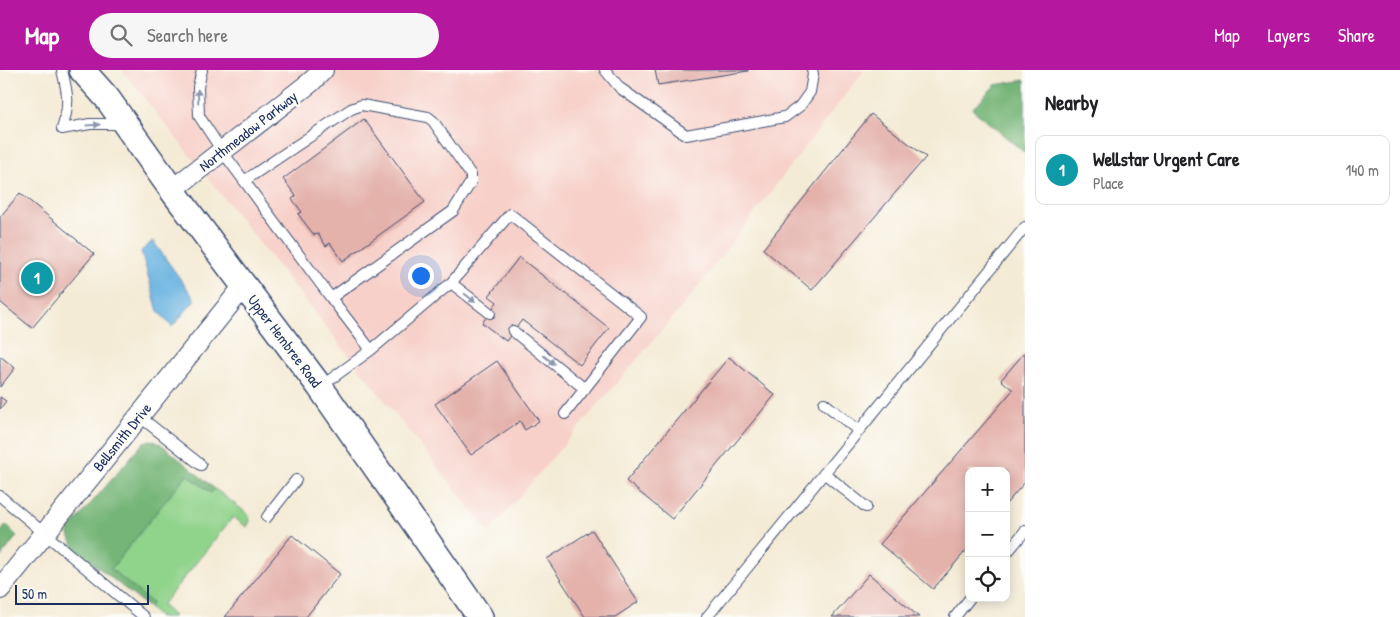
<!DOCTYPE html>
<html lang="en">
<head>
<meta charset="utf-8">
<style>
	body { margin:0; font-family:"Patrick Hand",sans-serif; background:#f6f6f6; color:#202124 }
	.controls { position:absolute; right:15px; bottom:15px; display:grid; overflow:hidden; border-radius:10px; box-shadow:0 2px 12px #0003 }
	.controls button { width:45px; height:45px; display:grid; place-items:center; padding:0; border:0; border-bottom:1px solid #e0e0e0; background:#fff; color:#202124; font:25px sans-serif }
	.scale { position:absolute; left:15px; bottom:12px; width:134px; box-sizing:border-box; padding-left:5px; border:2px solid #1b2f5e; border-top:0; font-size:14px; line-height:18px; white-space:nowrap; color:#1b2f5e; -webkit-text-stroke:4px #fdfcf7; paint-order:stroke }
	.you { position:absolute; left:420px; top:205px; width:18px; height:18px; margin:-12px; border:4px solid #fff; border-radius:50%; background:#1a73e8; box-shadow:0 0 0 8px #1a73e833 }
	.badge { display:grid; place-items:center; width:32px; height:32px; border-radius:50%; background:#b5179e; color:#fff; font-size:16px; font-weight:700 }
	.pin { position:absolute; translate:-50% -50%; border:2px solid #fff; box-shadow:0 1px 5px #0006 }
	.list { margin:0; padding:0; list-style:none }
	h2 { display:flex; justify-content:space-between; align-items:center; height:65px; margin:0; padding:0 20px; font-size:21px }
	h2 small { font-size:16px; font-weight:400; color:#757577 }
	.list li { display:grid; grid-template-columns:32px 1fr auto; gap:15px; align-items:center; box-sizing:border-box; height:70px; margin:0 10px 10px; padding:0 10px; border:1px solid #e0e0e0; border-radius:10px }
	.list b { display:block; font-size:19px; white-space:nowrap }
	.list p { margin:0; font-size:16px; white-space:nowrap; color:#757577 }
	.list em { font-size:16px; font-style:normal; color:#757577 }
	.icon { flex:none; width:28px; height:28px; fill:none; stroke:currentColor; stroke-width:2; stroke-linecap:round; stroke-linejoin:round }
	.map { position:relative; flex:none; width:1025px; height:547px; overflow:hidden }
	header { display:flex; align-items:center; gap:30px; box-sizing:border-box; height:70px; padding:0 25px; background:#b5179e; color:#fff }
	header strong { font-size:24px }
	nav { display:flex; gap:28px; margin-inline-start:auto; font-size:18px }
	.search { width:350px; height:45px; background:#f6f6f6; display:flex; align-items:center; gap:12px; box-sizing:border-box; padding:0 18px; border-radius:28px; color:#757577; font-size:19px }
	main { display:flex }
	aside { flex:1; background:#fff }
	.map>svg:first-child { display:block }
	.built { fill:#f7d0c9 }
	.green { fill:#90d38b; stroke:#568174 }
	.forest { fill:#74b577; stroke:#48726a }
	.water { fill:#69b3e1; stroke:#4271a0 }
	.building { fill:#e4b1ab }
	.lines { fill:none; stroke-linecap:round; stroke-linejoin:round }
	.service-casing { stroke:#3c4b70; stroke-width:12 }
	.minor-casing { stroke:#3c4b70; stroke-width:22 }
	.tertiary-casing { stroke:#3c4b70; stroke-width:28 }
	.service { stroke:#fff; stroke-width:10 }
	.minor { stroke:#fff; stroke-width:20 }
	.tertiary { stroke:#fff; stroke-width:25 }
	.oneway { fill:#8d97ae }
	.labels { text-anchor:middle; dominant-baseline:central; stroke-width:5; stroke-linejoin:round; paint-order:stroke }
	.street-label { font-size:15px; fill:#1b2f5e; stroke:#fdfcf7 }
</style>
</head>
<body>
<header>
<strong>Map</strong>
<div class="search"><svg class="icon" aria-label="search" viewBox="0 0 24 24"><circle cx="10" cy="10" r="6"/><path d="M15 15l6 6"/></svg>Search here</div>
<nav><a>Map</a><a>Layers</a><a>Share</a></nav>
</header>
<main>
<div class="map">
<svg width="1025" height="547" viewBox="0 0 1025 547">
	<rect width="100%" height="100%" fill="#fdfcf7"/>
	<filter id="ink" filterUnits="userSpaceOnUse"><feTurbulence type="fractalNoise" baseFrequency=".02" numOctaves="2"/><feDisplacementMap in="SourceGraphic" scale="10" xChannelSelector="R" yChannelSelector="G"/><feConvolveMatrix kernelMatrix="1 2 1 2 8 2 1 2 1" color-interpolation-filters="sRGB"/></filter>
	<filter id="wash" filterUnits="userSpaceOnUse"><feTurbulence type="fractalNoise" baseFrequency=".0096" numOctaves="4" result="noise"/><feDisplacementMap in="SourceGraphic" scale="20" xChannelSelector="R" yChannelSelector="G"/><feGaussianBlur stdDeviation="1.12" result="paint"/><feColorMatrix in="noise" values="0 0 0 0 0 0 0 0 0 0 0 0 0 0 0 0 0 1.4 0 .05"/><feComposite in="paint" operator="in"/></filter>
	<g filter="url(#wash)">
		<rect width="100%" height="100%" fill="#f4ebd6"/>
		<!-- built -->
		<path class="built" d="M122,0H864L687,231L489,462Z"/>
		<!-- green -->
		<path class="green" d="M187,404L211,423L215,419L248,444L250,451L247,457L233,447L162,535L174,546L173,547H159L149,538L151,533L110,499Z"/>
		<!-- forest -->
		<path class="forest" d="M1025,10V83L972,39L995,15Z
			M151,370L161,374L215,419L211,423L187,404L111,499L152,533L149,538L74,478L69,465V459L144,372Z
			M6,455L17,466L0,488V463Z"/>
		<!-- water -->
		<path class="water" d="M153,171L194,228V231L172,257L158,241L141,181Z"/>
		<g id="blocks">
			<!-- building -->
			<path class="building" d="M655,0H748V1L658,15Z
				M871,44L926,87L812,220L763,179Z
				M364,49L425,132L343,191L330,173L326,176L318,164L314,165L298,144L302,142L292,129L296,126L283,109Z
				M20,123L94,184L32,258L0,232V147Z
				M519,187L609,258L580,295L522,250L506,271L482,253L497,232L489,226Z
				M1025,282V412L1006,434V401H969V477L933,519L880,474L1013,320L1001,310Z
				M0,286L15,298L0,317Z
				M729,287L775,325L672,449L626,411Z
				M497,291L539,351L525,360L520,351L471,385L435,334Z
				M0,327L6,331L0,339Z
				M592,460L638,532L615,547H585L547,489Z
				M292,465L340,504L306,547H225Z
				M869,504L919,547H832Z"/>
		</g>
	</g>
	<g filter="url(#ink)">
		<use href="#blocks" fill-opacity="0" stroke="#3c4b70" stroke-width="1"/>
		<g class="lines">
			<defs>
				<path id="service" d="M62,0C68,24 70,34 62,59L90,54H124
					M202,0L198,17L199,46L222,81L331,228L453,141L471,112V105L433,51L428,47L362,35L351,39L244,111
					M605,0L620,18L686,65L785,47L800,36L810,22L813,4L812,0
					M451,213L490,243
					M331,228L371,280
					M513,261L585,319
					M320,317L371,280L451,213L510,144L641,247L565,344
					M824,333L859,361
					M139,346L201,395
					M824,403L866,437
					M0,426L144,547
					M267,447L296,410
					M1006,484L1025,461
					M707,547L1025,157
					M955,547L970,528"/>
				<path id="minor" d="M172,120L311,12L323,0
					M0,519L244,216"/>
				<path id="tertiary" d="M82,0L107,28L172,120L320,317L480,547"/>
			</defs>
			<!-- service casing -->
			<use href="#service" class="service-casing"/>
			<!-- minor casing -->
			<use href="#minor" class="minor-casing"/>
			<!-- tertiary casing -->
			<use href="#tertiary" class="tertiary-casing"/>
			<!-- service -->
			<use href="#service" class="service"/>
			<!-- minor -->
			<use href="#minor" class="minor"/>
			<!-- tertiary -->
			<use href="#tertiary" class="tertiary"/>
		</g>
		<!-- one-way arrows -->
		<defs><path id="oneway-solid" d="M-6-.8H1V-3.2L6.5 0L1 3.2V.8H-6Z" transform="scale(1.25)"/></defs>
		<g class="oneway">
			<use href="#oneway-solid" transform="translate(198 26) rotate(-92)"/>
			<use href="#oneway-solid" transform="translate(93 55) rotate(-3)"/>
			<use href="#oneway-solid" transform="translate(470 228) rotate(38)"/>
			<use href="#oneway-solid" transform="translate(549 290) rotate(39)"/>
		</g>
	</g>
	<g class="labels">
		<!-- street labels -->
		<g class="street-label">
			<text transform="translate(248 61) rotate(-38)">Northmeadow Parkway</text>
			<text transform="translate(285 271) rotate(53)">Upper Hembree Road</text>
			<text transform="translate(122 367) rotate(-51)">Bellsmith Drive</text>
		</g>
	</g>
</svg>
<div class="controls">
<button>+</button>
<button>−</button>
<button><svg class="icon" aria-label="locate" viewBox="0 0 24 24"><circle cx="12" cy="12" r="6"/><path d="M12 2v4M12 18v4M2 12h4M18 12h4"/></svg></button>
</div>
<div class="scale">50 m</div>
<div class="you"></div>
<div class="pin badge" style="left:37px;top:208px;background:#0f9aa8">1</div>
</div>
<aside>
<h2>Nearby<small></small></h2>
<ul class="list">
<li><span class="badge" style="background:#0f9aa8">1</span><div><b>Wellstar Urgent Care</b><p>Place</p></div><em>140 m</em></li>
</ul>
</aside>
</main>
</body>
</html>
